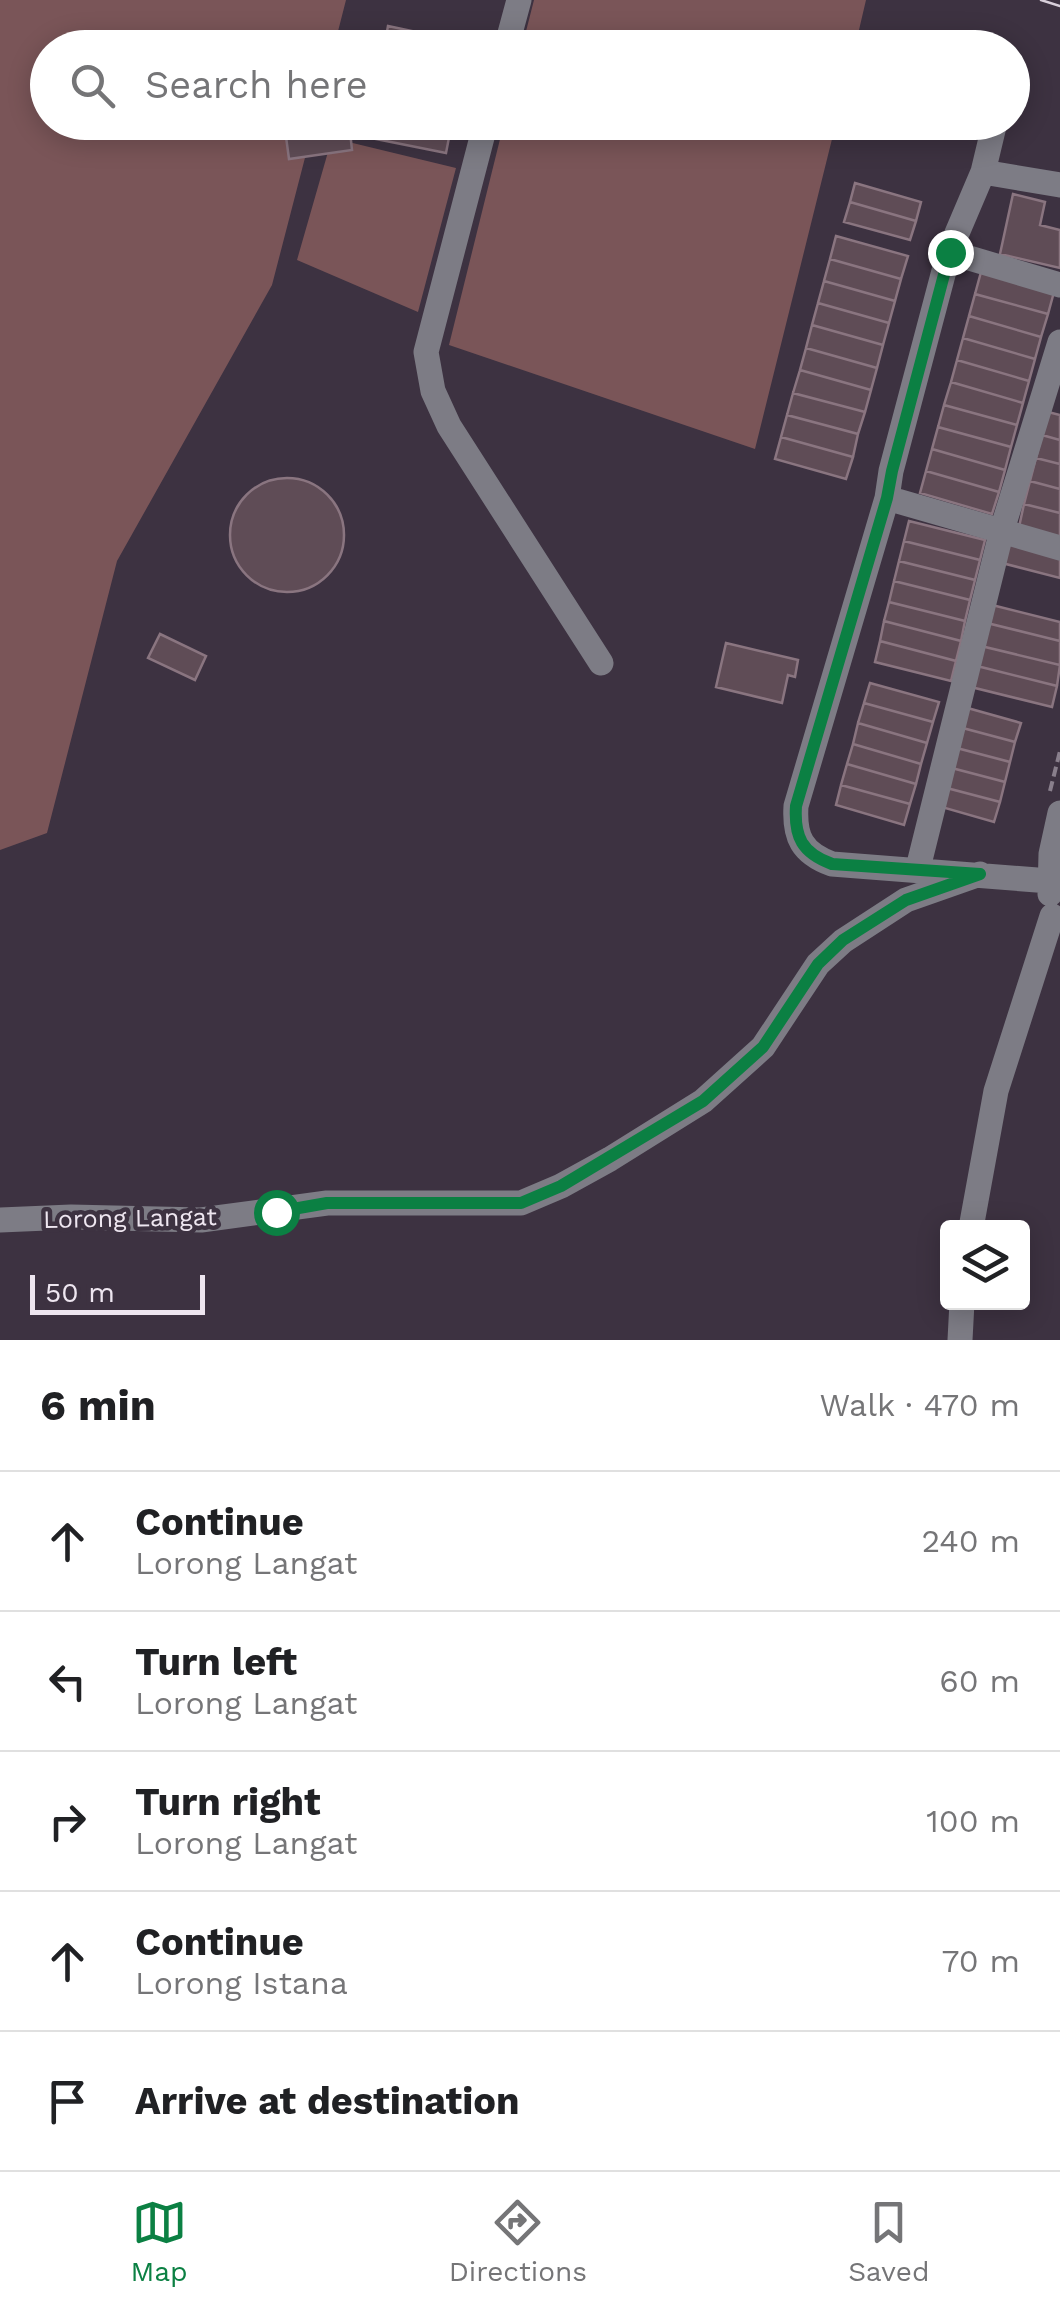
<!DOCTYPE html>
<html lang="en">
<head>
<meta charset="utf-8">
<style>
	body { margin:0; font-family:"Work Sans",sans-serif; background:#f6f6f6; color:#202124 }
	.controls { position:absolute; right:30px; bottom:30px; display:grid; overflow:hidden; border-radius:10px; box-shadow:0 5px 25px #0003 }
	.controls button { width:90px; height:90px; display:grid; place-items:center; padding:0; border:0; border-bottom:2px solid #e0e0e0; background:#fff; color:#202124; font:50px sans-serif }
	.scale { position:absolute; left:30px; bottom:25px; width:175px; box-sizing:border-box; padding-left:10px; border:5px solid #eee6f0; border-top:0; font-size:28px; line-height:35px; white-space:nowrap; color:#eee6f0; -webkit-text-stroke:8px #3d3241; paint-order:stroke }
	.stop { position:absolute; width:30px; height:30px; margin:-22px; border:8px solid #0b8043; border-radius:50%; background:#fff }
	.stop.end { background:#0b8043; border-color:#fff; box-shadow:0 2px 10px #0008 }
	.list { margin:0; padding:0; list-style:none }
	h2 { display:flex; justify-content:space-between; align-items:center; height:130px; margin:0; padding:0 40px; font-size:42px }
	h2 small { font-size:32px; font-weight:400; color:#757577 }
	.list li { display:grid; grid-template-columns:65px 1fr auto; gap:30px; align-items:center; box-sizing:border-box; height:140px; padding:0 40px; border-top:2px solid #e0e0e0 }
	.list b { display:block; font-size:38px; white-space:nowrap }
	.list p { margin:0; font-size:32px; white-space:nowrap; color:#757577 }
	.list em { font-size:32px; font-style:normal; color:#757577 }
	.icon { flex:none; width:55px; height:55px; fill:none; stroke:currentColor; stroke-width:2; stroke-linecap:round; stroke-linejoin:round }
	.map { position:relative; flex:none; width:1060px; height:1340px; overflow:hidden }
	.search { position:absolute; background:#fff; box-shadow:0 5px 25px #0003; left:30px; right:30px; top:30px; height:110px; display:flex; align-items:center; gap:25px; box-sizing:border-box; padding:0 35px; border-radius:55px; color:#757577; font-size:38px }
	.sheet { height:830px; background:#fff }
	nav { display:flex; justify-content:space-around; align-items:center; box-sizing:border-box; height:140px; border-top:2px solid #e0e0e0; background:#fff; font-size:28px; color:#757577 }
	nav a { display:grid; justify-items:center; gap:5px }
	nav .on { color:#0b8043 }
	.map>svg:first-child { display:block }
	.green { fill:#7a5558 }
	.building { fill:#5f4c56; stroke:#8a7580; stroke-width:2.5 }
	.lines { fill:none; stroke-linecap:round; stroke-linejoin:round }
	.path { stroke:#897f8c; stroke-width:4; stroke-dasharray:10 5; stroke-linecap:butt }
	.minor { stroke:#7d7c85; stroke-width:25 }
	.tram { stroke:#d8cfda; stroke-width:2.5 }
	.route { stroke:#0b8043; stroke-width:12 }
	.labels { text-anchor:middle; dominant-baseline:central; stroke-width:9; stroke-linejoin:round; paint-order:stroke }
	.street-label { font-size:25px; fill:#eee6f0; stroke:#3d3241 }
</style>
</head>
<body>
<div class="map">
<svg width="1060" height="1340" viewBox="0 0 1060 1340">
	<rect width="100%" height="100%" fill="#3d3241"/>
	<!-- green -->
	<path class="green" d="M0,0H346L334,47L48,48V122L314,123L272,285L117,561L47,833L0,850Z
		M534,0H866L855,47H522Z
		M504,123H836L755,449L449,345Z
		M332,138L456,168L418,312L297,260Z"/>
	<!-- building -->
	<path class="building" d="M388,26L421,33L418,48H384Z
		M284,122H349L352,150L289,159Z
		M369,122H452L446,153L366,137Z
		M855,183L921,202L916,221L850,202Z
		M1013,194L1045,202L1040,225L1060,230V268L1000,254Z
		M850,202L916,221L910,240L844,222Z
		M836,236L908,256L901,279L830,259Z
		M830,259L901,279L895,301L824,281Z
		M981,272L1054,292L1048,314L975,294Z
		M824,281L895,301L889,323L818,303Z
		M975,294L1048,314L1041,337L969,316Z
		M818,303L889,323L883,345L812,325Z
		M969,316L1041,337L1035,359L963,338Z
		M812,325L883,345L877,368L806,348Z
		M963,338L1035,359L1029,381L957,360Z
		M806,348L877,368L871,390L800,370Z
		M957,360L1029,381L1023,403L951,382Z
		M800,370L871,390L865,412L793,393Z
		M951,382L1023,403L1017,425L944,405Z
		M793,393L865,412L858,434L787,415Z
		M944,405L1017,425L1011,447L938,427Z
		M1048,412L1060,415V440L1042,435Z
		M787,415L858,434L853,457L781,437Z
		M938,427L1011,447L1005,470L932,449Z
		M1042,435L1060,440V464L1036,458Z
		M781,437L853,457L846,479L775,459Z
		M932,449L1005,470L999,492L926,471Z
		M1036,458L1060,464V489L1030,481Z
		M926,471L999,492L992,514L920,493Z
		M230 535a57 57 0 1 1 114 0a57 57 0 1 1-114 0Z
		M1030,481L1060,489V513L1024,504Z
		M1024,504L1060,513V538L1019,527Z
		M909,521L985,540L980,560L904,541Z
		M904,541L980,560L975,580L899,561Z
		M1007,541L1060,554V578L1002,563Z
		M899,561L975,580L970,600L894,581Z
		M894,581L970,600L965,621L889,602Z
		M889,602L965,621L961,641L884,621Z
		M992,605L1060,622V641L987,623Z
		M884,621L961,641L956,661L880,641Z
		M987,623L1060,641V665L981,646Z
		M160,634L206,656L195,680L148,658Z
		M880,641L956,661L951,681L875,662Z
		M726,643L798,660L795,677L788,675L782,703L716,687Z
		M981,646L1060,665L1057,686L977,666Z
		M977,666L1057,686L1052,707L971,687Z
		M870,683L939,702L933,722L864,703Z
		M864,703L933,722L927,743L858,723Z
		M964,707L1021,723L1015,742L959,727Z
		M858,723L927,743L921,764L853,744Z
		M959,727L1015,742L1010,762L953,747Z
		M853,744L921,764L916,784L847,764Z
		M953,747L1010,762L1005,782L948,767Z
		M847,764L916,784L910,804L841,785Z
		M948,767L1005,782L1000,802L943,787Z
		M841,785L910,804L904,825L836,805Z
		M943,787L1000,802L994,822L938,806Z"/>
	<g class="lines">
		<!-- path -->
		<path class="path" d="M1050,791L1060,751"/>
		<!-- minor -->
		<path class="minor" d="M506,48L519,0
			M486,122L426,352L433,391L449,426L601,663
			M995,122L983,172L949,252L891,471L887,498L796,806C794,837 802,853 832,864L1050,881
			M983,172L1060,185
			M949,252L1060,285
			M887,498L1060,548
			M918,868L1002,530L1060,342
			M1050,894L1051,854L1060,813
			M0,1220L71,1217L201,1220L327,1203H521L561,1186L610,1159L703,1101L763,1047L818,964L843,941L906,900L980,874
			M971,1228L996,1091L1052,916
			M960,1340L962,1302"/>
		<!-- tram -->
		<path class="tram" d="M1041,0L1060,6"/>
	</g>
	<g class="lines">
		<!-- route -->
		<path class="route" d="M276,1212L327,1203H521L561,1186L703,1101L763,1047L818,964L843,940L906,900L980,874L832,864C802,853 794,837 796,806L887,498L892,471L950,252"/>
	</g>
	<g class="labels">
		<!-- street labels -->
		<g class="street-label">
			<text transform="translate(130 1218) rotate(-1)">Lorong Langat</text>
		</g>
	</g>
</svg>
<div class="controls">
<button><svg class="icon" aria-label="layers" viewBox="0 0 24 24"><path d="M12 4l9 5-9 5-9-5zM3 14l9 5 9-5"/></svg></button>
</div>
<div class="scale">50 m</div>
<div class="stop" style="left:276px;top:1212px"></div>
<div class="stop end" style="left:950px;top:252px"></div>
<div class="search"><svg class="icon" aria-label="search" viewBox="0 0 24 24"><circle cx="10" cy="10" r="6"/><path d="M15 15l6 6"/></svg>Search here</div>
</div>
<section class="sheet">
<h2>6 min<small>Walk · 470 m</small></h2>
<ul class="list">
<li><svg class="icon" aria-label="ahead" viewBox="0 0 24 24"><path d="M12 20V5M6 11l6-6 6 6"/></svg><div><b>Continue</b><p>Lorong Langat</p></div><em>240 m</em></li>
<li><svg class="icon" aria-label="left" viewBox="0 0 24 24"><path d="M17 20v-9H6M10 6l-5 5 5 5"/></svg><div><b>Turn left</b><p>Lorong Langat</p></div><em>60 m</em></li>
<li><svg class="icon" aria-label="right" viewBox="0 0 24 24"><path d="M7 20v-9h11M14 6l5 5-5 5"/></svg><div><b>Turn right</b><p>Lorong Langat</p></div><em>100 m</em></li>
<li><svg class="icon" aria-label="ahead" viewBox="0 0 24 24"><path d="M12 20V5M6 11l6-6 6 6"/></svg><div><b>Continue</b><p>Lorong Istana</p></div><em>70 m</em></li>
<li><svg class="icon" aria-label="arrive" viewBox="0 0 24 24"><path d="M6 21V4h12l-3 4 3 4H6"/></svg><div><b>Arrive at destination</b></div></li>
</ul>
</section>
<nav>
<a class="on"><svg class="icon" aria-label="map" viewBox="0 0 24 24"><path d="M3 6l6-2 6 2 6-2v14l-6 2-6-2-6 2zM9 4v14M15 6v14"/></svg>Map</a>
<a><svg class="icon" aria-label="directions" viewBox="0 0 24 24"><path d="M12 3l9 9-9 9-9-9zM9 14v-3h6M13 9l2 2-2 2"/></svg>Directions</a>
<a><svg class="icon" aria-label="saved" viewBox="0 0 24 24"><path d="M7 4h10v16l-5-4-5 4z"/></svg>Saved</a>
</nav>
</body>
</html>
